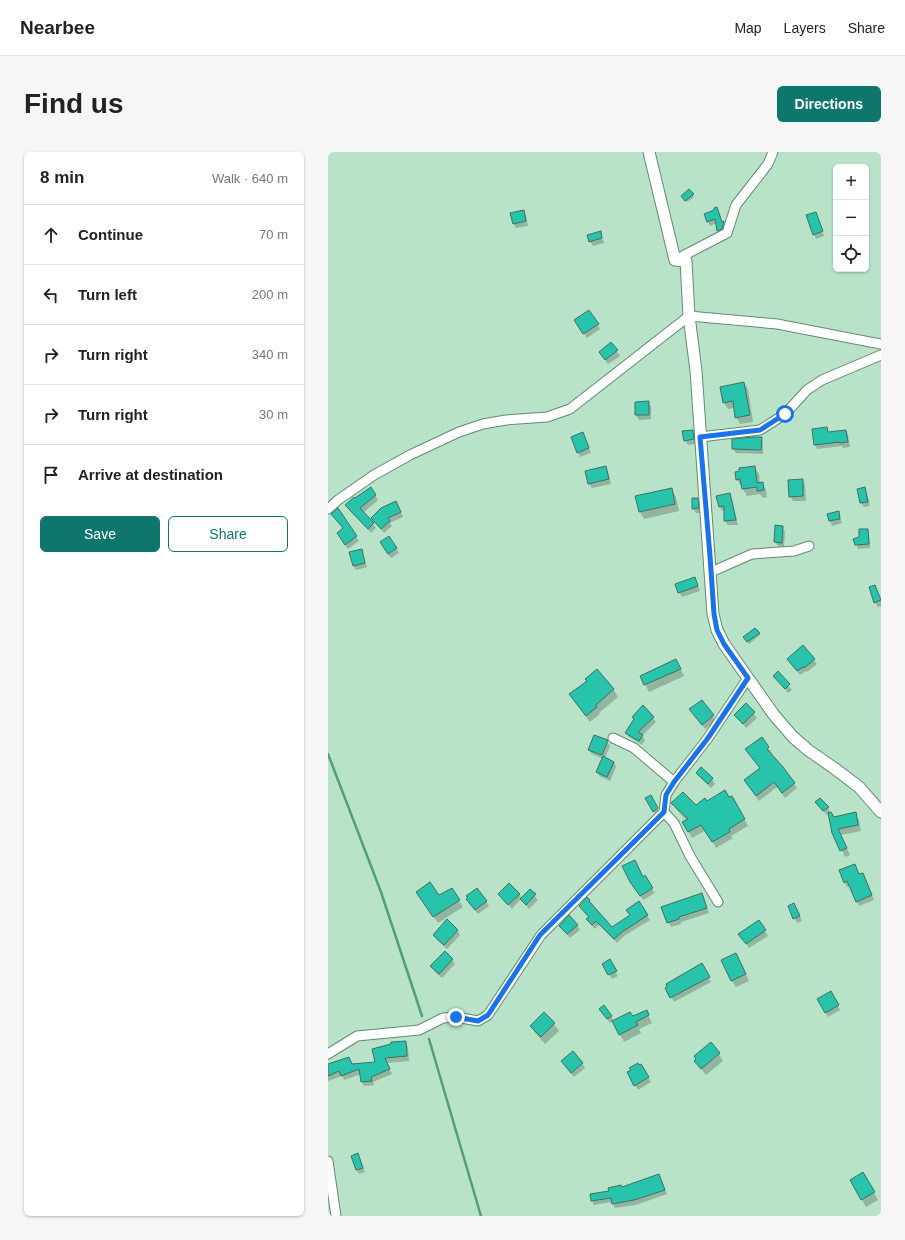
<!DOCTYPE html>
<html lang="en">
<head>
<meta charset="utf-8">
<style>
	body { margin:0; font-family:Helvetica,sans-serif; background:#f6f6f6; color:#222 }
	.controls { position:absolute; right:12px; top:12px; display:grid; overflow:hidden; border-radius:6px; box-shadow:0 1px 3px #0004 }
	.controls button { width:36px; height:36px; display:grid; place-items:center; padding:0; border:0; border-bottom:1px solid #e0e0e0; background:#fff; color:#222; font:20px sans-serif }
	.stop { position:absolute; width:12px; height:12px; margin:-9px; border:3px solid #1a73e8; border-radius:50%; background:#fff }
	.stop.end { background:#1a73e8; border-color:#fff; box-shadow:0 1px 4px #0008 }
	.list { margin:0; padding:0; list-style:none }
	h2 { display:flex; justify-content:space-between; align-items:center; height:52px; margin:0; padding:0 16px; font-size:17px }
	h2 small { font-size:13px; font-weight:400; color:#767676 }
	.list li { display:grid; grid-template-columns:26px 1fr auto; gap:12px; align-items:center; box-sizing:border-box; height:60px; padding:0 16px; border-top:1px solid #e0e0e0 }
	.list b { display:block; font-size:15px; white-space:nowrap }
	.list em { font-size:13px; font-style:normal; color:#767676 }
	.actions { display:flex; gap:8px; padding:12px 16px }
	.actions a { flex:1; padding:9px 0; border:1px solid #0f766e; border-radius:6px; text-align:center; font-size:14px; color:#0f766e }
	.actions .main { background:#0f766e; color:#fff }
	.icon { flex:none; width:22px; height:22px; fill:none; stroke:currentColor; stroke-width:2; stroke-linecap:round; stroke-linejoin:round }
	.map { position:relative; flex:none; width:553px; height:1064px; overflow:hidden; border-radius:6px }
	header { display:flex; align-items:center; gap:24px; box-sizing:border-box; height:56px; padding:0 20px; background:#fff; border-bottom:1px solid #e0e0e0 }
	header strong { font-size:19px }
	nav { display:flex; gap:22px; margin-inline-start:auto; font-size:14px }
	.intro { display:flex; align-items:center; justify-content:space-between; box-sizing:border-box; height:96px; padding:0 24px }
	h1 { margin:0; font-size:28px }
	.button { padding:10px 18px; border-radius:6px; background:#0f766e; color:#fff; font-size:14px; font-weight:700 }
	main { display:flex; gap:24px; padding:0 24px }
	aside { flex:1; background:#fff; border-radius:6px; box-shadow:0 1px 3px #0004 }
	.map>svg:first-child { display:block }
	.shadow { fill:#0003 }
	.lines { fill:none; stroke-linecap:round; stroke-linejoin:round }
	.stream { stroke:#51a076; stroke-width:2.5 }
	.building { fill:#27c4ab; stroke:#3e7066 }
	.minor-casing { stroke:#628a73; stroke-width:11 }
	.tertiary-casing { stroke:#628a73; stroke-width:13 }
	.minor { stroke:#fff; stroke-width:9 }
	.tertiary { stroke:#fff; stroke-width:11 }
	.route { stroke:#1a73e8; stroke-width:5 }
</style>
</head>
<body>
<header>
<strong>Nearbee</strong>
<nav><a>Map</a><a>Layers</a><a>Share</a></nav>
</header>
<div class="intro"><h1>Find us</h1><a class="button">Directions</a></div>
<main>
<aside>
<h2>8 min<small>Walk · 640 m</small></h2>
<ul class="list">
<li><svg class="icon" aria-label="ahead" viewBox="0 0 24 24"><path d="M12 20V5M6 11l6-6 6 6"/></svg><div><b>Continue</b></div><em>70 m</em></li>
<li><svg class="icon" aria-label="left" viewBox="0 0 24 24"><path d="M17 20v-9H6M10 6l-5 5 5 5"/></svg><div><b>Turn left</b></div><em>200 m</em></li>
<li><svg class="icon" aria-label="right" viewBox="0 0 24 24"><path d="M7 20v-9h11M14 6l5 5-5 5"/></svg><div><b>Turn right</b></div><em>340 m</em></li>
<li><svg class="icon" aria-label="right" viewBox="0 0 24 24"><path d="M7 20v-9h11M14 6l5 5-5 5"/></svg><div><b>Turn right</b></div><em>30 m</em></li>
<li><svg class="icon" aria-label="arrive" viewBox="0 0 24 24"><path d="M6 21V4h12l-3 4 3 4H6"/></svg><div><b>Arrive at destination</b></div></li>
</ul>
<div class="actions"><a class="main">Save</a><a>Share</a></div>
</aside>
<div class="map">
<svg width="553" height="1064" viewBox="0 0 553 1064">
	<rect width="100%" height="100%" fill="#b8e3c9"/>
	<!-- shadow -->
	<path class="shadow" d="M365,43L366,45L359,50L355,46Z
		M195,59L198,64L200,74L188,76L186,72Z
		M391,60L394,71H396L398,74L396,81L392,82L389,71L382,74L377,63Z
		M490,66L496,84L488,87L486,82Z
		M272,80L276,91L265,94L262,89Z
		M261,159L272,177L259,186L250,173Z
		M283,191L292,204L280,212L272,200Z
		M416,231L420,237L425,270L412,272L408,265L407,256L400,257L396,251L393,236Z
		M320,250L323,255V267L311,268L308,263Z
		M499,276L501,281L518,279L520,283L522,295L515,296L514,294L489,297L487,292Z
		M364,279L367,283L368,292L360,293L357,288Z
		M257,286L263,301L252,305L250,300Z
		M433,286L435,290V302L408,301L405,297Z
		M277,315L280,320L283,332L264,336L261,332L258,320Z
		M426,315L431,322L432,331H434L438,338L439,345L435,346L432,342L419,344L409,327Z
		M474,328L477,333L478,349H465L462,344Z
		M537,336L539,341L542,354L536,355L533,351Z
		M43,337L50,348L35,361L48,376L43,381L21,358L18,353Z
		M343,337L348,345L351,359L316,367L312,360Z
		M401,342L404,347L410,373H400L397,369V359H394L392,355Z
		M369,347L372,352L373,361H368L365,357Z
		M71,355L75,365L62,371L64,374L56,381L44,366Z
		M10,358L31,389L20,397L12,386L16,377L4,362Z
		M510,360L514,371L504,374L500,363Z
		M454,375L457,380L456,395L450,394L447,390Z
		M539,378L541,382L542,396L530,397L528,392Z
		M61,385L71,401L63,406L55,395Z
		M33,398L39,415L28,418L26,414Z
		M369,431L372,439L354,445L351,440Z
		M547,434L553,449V454L550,455L547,450Z
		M431,481L432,483L421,492L416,485Z
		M475,494L489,512L479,520L478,519L472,523L463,512Z
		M352,516L356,524L321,540L313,524Z
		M269,518L286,538L290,545L271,561L272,562L262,570L246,549L260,529Z
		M450,521L464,538L460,541L446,524Z
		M373,549L388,569L377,577L365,562Z
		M418,552L429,566L418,576L407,563Z
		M315,555L328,570L314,584L317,588L314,593L301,585L298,581Z
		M279,589L282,594L277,606L286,610L288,615L282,629L271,624L269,620L275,607L264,602L261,598Z
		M440,596L444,601L442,602L469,636L457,646L449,635L431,649L417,628L432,617L422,603Z
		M373,616L384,627L387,632L383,636L372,625L369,621Z
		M322,644L332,662L329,664L318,647Z
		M404,645L420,674L403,684L405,686L388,696L378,678L364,686L356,671L359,669L348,657L345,651L368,654L379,650L401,647Z
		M488,651L500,655L502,660L499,663Z
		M527,662L531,668L533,679L513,683L522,703L517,705L505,680L506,666Z
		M512,719L531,723L537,726L546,748L531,754L522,734L519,735Z
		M315,726L327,741L315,748L306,734Z
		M124,737L135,755L110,771L93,746L111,745Z
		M202,738L210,748L201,757L193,747L184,757L171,742H191L194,747Z
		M374,742L381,761L353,770V772L343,775L334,756Z
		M259,747L284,776L303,764L319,763L322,768L296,784L289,791L271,773L267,777L262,772L260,768L261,766L252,754Z
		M158,749L161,754L150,762L142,752Z
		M461,755L469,757L474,769L469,771Z
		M430,769L440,784L421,796L414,786Z
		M249,773L252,778L242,786L232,774Z
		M129,778L132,783L119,797L109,788L106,783Z
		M117,800L124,808L127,812L114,826L106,819L104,814Z
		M408,802L421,829L408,835L403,828Z
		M282,809L290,824L284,827L275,812Z
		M373,813L383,830L346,850L339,837Z
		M503,841L512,858L500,865L490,847Z
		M272,857L283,864L286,869L305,866L318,859L324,871L311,877L313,881L296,890L285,869L282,871Z
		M226,872L231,879L217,892L207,881L203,874Z
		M77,890L80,895L81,909L59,911L64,922L45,930L46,933L36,934L34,930L33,922L16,928L14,924L0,929V911L1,913H24L48,911Z
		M391,902L395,909L378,923L367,909Z
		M234,909L254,911L257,916L246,925Z
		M313,913L323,930L310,938L300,921Z
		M30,1003L37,1020L31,1022L29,1018Z
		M535,1022L550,1048L538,1055L523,1029Z
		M331,1023L339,1042L308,1053L287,1056L284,1050L266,1053L264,1049L282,1040Z"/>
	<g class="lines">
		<!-- stream -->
		<path class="stream" d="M0,602L53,740L94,864
			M101,887L153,1064"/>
	</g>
	<!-- building -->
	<path class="building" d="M361,37L366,42L357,49L353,44Z
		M389,55L394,70L396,69L394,77L389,79L387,67L379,70L376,62L386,58V56Z
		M196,58L198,69L185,72L182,61Z
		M488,60L495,79L485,83L478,63Z
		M273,79L274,86L261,90L259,83Z
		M261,158L271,172L255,182L246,168Z
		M283,190L290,198L277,208L271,200Z
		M416,230L422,263L407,266L405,249L395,251L392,235Z
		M321,249V263H307V250Z
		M499,275L500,280L518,278L520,290L511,291V290L486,293L484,277Z
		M365,278L366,287L356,289L354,279Z
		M255,280L261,296L249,301L243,285Z
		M425,285H434L433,298L404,297V287Z
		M278,314L281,327L260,332L257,319Z
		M427,314L429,331L435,330L436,338L429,339V335L414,337L412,327L408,328L407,320L411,319V316Z
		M475,327V344L461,345L460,328Z
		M43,335L48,343L32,356L46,371L40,377L17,353L26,345L27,346Z
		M537,335L540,350L532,351L529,337Z
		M344,336L347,352L311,360L307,344Z
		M402,341L408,368L396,369V354L391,355L388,344Z
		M364,346H370L371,356L364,357Z
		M68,349L73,360L60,366L62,369L53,377L43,366L53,356Z
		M10,356L29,384L17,393L9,381L15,376L3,362Z
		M511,359L512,367L501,369L499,362Z
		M447,373L455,374L454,391L446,390Z
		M531,377H540L541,392L527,393L525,387L531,385Z
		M61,384L69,396L60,402L52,390Z
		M34,397L37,411L25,414L21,400Z
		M367,425L370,434L350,441L347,432Z
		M547,433L553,448L546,451L541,435Z
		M427,476L432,481L419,490L415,485Z
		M475,493L487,507L476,516L475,515L469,519L459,507Z
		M348,507L353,517L316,533L312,524Z
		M269,517L286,537L268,553L269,555L258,564L241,542L259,529L257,527Z
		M450,519L462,532L457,537L445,524Z
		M374,548L386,563L374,573L361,557Z
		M418,551L427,560L415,572L406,563Z
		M315,553L326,565L310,580L315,583L311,589L297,581L306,567L304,565Z
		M266,583L280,588L274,603L260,598Z
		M434,585L441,595L439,597L455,615L467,631L454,641L446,630L428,644L416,628L432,616L417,597Z
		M275,604L286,610L279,625L268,620Z
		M373,615L385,626L380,632L368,621Z
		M397,638L401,645L404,644L417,667L401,677L402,680L384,690L373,673L360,680L354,670L360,667L343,651L355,640L368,653L377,646L379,649Z
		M323,643L330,656L325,660L317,646Z
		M492,646L501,655L495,659L487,650Z
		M503,660L506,665L528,660L530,673L510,677L519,696L512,699L504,681L500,661Z
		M307,708L315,725L317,723L325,736L312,744L302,730L294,714Z
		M527,712L531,722L535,721L544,743L528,750L519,729L516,731L511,718Z
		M102,730L111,743L124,736L132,748L105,765L88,740Z
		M181,731L192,742L180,753L170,742Z
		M149,736L159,749L147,758L138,747L140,745L138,744Z
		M202,737L208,742L198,753L192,747Z
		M374,741L379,756L351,765V767L339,771L333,755Z
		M259,745L262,748L261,749L284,775L302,763L298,758L311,749L320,763L294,780L286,787L268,769L264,773L258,767L261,765L251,754Z
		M466,751L472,764L465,767L460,754Z
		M241,763L250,773L239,782L231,774Z
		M119,767L130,778L116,793L105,783Z
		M431,768L438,778L418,792L410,782Z
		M117,799L125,807L111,822L102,814Z
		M408,801L418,822L403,829L393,808Z
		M282,807L289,819L280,823L274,812Z
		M374,811L382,825L342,846L337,836L339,835L338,832Z
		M503,839L511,853L497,861L489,847Z
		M276,853L284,864L279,867L271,857Z
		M319,858L321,863L308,870L310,873L291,883L284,869L302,860L305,864Z
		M216,860L227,871L213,885L202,874Z
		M78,889L79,904L57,906L62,917L43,925L44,929L33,930L31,917L13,924L11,919L0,924V912L21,905L24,912L47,910L44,897L63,892V890Z
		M383,890L392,901L373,917L366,909L368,907L366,904Z
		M245,899L255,911L243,921L233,909Z
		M310,911L311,913L313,912L321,925L306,934L299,920L303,918L301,916Z
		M30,1001L35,1016L28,1018L23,1004Z
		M535,1020L547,1040L533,1048L522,1028Z
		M331,1022L337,1038L306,1048L284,1052L283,1046L263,1049L262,1042L281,1039L280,1036L293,1033L294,1035Z"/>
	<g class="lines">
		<defs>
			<path id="minor" d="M347,108L399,81L408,53L440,12L445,0
				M372,285L432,278L457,262L479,238L494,228L553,203
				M0,357L10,348L46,323L82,303L131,280L155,272L178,268L219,265L242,257L361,164L449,172L553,192
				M383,420L424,402L466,399L481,394
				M285,586L306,596L346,630
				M336,660L338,643L346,630L380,586L420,526
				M0,902L29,884L91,878L115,866L128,865L150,869L160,863L213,783L336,660L346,671L362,704L390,750
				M0,1009L8,1064"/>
			<path id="tertiary" d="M321,0L347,108L358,109L361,164L368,219L385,462L389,478L396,492L446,563L465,585L480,598L506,616L531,635L553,660"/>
		</defs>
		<!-- minor casing -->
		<use href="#minor" class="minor-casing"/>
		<!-- tertiary casing -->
		<use href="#tertiary" class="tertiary-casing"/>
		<!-- minor -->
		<use href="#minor" class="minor"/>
		<!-- tertiary -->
		<use href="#tertiary" class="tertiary"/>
	</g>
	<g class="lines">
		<!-- route -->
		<path class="route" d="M128,865L150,869L160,863L212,783L336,660L338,643L346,630L380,586L420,526L396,492L389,478L386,462L382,404L372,285L432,278L457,262"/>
	</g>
</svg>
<div class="controls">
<button>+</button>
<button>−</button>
<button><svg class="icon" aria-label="locate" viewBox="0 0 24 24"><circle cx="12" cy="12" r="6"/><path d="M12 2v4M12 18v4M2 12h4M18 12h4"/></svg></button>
</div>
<div class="stop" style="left:457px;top:262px"></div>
<div class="stop end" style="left:128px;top:865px"></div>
</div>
</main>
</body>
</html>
